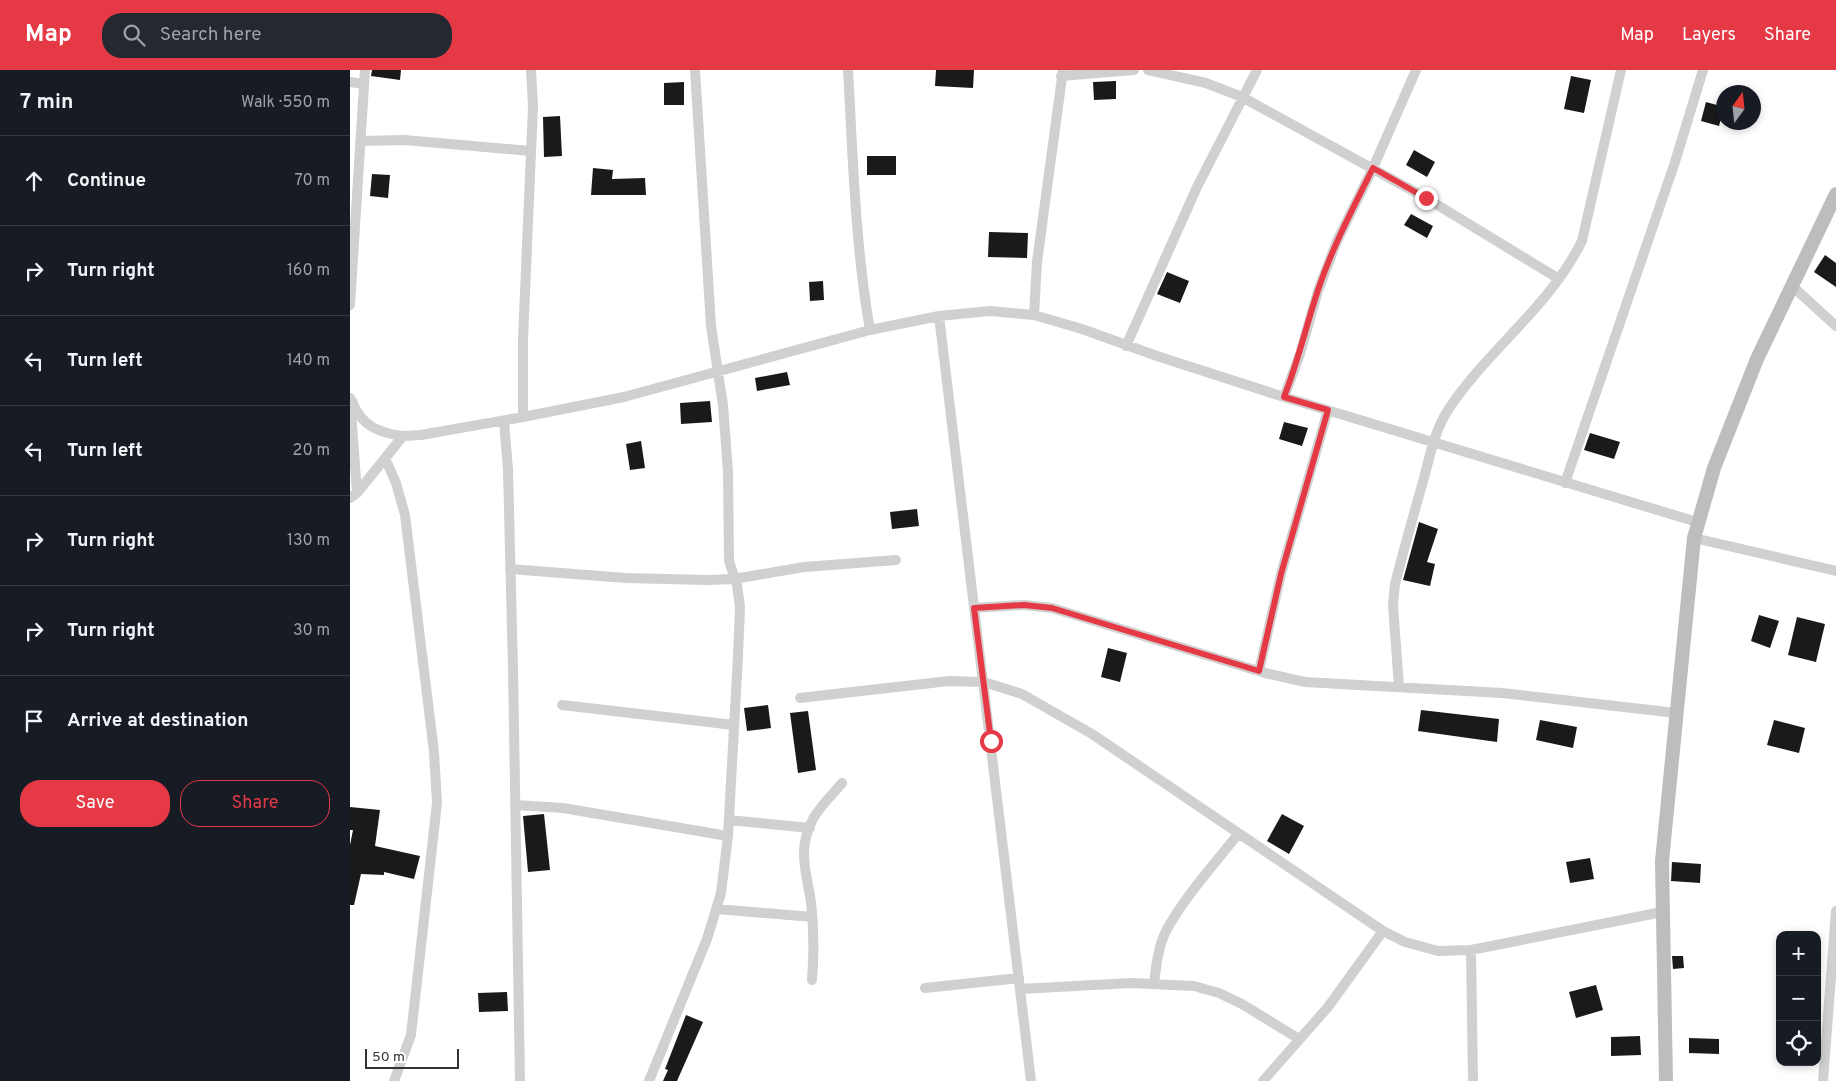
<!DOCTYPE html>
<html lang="en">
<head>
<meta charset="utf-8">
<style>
	body { margin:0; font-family:Overpass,sans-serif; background:#242831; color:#f1f3f6 }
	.controls { position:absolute; right:15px; bottom:15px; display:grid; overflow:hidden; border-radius:10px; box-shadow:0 2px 8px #0003 }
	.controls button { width:45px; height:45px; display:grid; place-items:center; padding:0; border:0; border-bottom:1px solid #363941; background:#171b24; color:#f1f3f6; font:25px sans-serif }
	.compass { position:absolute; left:1366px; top:15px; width:45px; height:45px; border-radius:50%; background:#171b24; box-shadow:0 2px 8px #0003; rotate:15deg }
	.scale { position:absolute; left:15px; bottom:12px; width:94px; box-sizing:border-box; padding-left:5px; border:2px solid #333; border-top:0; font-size:14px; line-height:18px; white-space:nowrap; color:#333; -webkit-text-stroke:4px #fff; paint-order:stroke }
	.stop { position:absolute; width:15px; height:15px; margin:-11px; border:4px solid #e63946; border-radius:50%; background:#fff }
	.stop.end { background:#e63946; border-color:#fff; box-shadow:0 1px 5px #0008 }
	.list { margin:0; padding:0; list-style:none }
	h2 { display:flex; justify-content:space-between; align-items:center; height:65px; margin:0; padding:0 20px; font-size:21px }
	h2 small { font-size:16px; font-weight:400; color:#9ea1a6 }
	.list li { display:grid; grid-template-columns:32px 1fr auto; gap:15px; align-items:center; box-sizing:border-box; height:90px; padding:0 20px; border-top:1px solid #363941 }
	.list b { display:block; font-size:19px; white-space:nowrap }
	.list em { font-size:16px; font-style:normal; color:#9ea1a6 }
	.actions { display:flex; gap:10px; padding:15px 20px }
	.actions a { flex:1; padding:11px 0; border:1px solid #e63946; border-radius:20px; text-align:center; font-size:18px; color:#e63946 }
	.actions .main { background:#e63946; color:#fff }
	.icon { flex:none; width:28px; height:28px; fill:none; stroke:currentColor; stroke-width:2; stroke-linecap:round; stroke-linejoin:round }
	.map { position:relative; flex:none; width:1486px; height:1011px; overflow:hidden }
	header { display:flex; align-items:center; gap:30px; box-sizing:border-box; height:70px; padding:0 25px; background:#e63946; color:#fff }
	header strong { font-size:24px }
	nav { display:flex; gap:28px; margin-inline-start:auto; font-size:18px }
	.search { width:350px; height:45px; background:#242831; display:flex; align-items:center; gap:12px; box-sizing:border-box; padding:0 18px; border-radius:20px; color:#9ea1a6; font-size:19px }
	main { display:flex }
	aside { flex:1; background:#171b24 }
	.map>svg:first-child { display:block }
	.building { fill:#1a1a1a }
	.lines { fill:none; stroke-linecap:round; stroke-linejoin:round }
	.street { stroke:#d0d0d0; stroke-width:10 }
	.secondary { stroke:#bdbdbd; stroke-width:14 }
	.route { stroke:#e63946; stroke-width:6 }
</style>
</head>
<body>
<header>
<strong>Map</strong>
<div class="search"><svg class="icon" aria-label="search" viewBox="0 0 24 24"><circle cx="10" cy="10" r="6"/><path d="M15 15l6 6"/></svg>Search here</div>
<nav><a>Map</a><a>Layers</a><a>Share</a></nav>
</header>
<main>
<aside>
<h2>7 min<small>Walk · 550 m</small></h2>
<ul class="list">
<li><svg class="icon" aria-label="ahead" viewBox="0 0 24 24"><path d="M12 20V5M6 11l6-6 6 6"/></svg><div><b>Continue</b></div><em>70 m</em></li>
<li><svg class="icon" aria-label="right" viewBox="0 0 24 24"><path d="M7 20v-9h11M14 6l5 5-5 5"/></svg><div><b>Turn right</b></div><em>160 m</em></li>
<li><svg class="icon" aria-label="left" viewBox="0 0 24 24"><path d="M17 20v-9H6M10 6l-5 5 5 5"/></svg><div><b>Turn left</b></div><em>140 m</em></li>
<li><svg class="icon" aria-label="left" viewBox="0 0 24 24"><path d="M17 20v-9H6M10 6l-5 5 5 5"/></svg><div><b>Turn left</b></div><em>20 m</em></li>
<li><svg class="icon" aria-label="right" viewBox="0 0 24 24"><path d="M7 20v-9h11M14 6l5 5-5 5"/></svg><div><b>Turn right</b></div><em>130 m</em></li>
<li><svg class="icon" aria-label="right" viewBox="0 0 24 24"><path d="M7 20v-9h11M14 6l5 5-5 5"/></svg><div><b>Turn right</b></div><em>30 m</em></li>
<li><svg class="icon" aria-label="arrive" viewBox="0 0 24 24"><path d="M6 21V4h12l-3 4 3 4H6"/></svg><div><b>Arrive at destination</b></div></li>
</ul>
<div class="actions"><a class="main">Save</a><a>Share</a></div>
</aside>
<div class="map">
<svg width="1486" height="1011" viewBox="0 0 1486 1011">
	<rect width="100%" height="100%" fill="#fff"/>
	<!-- building -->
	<path class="building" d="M22,0H51L50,10L21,6Z
		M586,0H624L623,18L585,16Z
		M1221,6L1241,10L1234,43L1214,39Z
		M766,11V29L744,30L743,12Z
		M334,12V35H314V13Z
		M1356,32L1374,37L1369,56L1351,51Z
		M210,46L212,86L194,87L193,47Z
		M1064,80L1085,92L1077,107L1056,95Z
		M517,86H546V105H517Z
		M243,98L263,100L262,109L295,108L296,125H241Z
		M22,104L40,105L38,128L20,126Z
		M1061,144L1083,156L1077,168L1054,155Z
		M639,162L678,163L677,188L638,187Z
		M1475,185L1486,193V217L1464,202Z
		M817,202L839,211L830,233L807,224Z
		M473,211L474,230L460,231L459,212Z
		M437,302L440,315L407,321L405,308Z
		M360,331L362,352L331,354L330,333Z
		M934,352L958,358L952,376L929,369Z
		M1240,363L1270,372L1264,389L1234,380Z
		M291,371L295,398L280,400L276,374Z
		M567,439L569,456L542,459L540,442Z
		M1069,452L1088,459L1077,492L1085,494L1080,516L1053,510Z
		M1409,545L1429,551L1420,578L1401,571Z
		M1447,547L1475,554L1466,592L1438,585Z
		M758,578L777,583L770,612L751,607Z
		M418,635L421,658L397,661L394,638Z
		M1071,640L1149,649L1147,672L1068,661Z
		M458,641L466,700L448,703L440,643Z
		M1190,650L1227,657L1223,678L1186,670Z
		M1424,650L1455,658L1449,683L1417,675Z
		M0,737L30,740L25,776L70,786L64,809L34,802V805L11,804L4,835H0V775L3,760H0Z
		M194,744L200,800L178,802L173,746Z
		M932,744L954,756L939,784L917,771Z
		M1240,788L1244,809L1220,813L1216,792Z
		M1322,792L1351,794L1350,813L1321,811Z
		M1322,886H1333L1334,898L1323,899Z
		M1246,915L1253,940L1226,948L1219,922Z
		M157,922L158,941L129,942L128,923Z
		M336,945L353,952L327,1011H313L318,1000L315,999Z
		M1290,966L1291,985L1261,986V967Z
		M1339,968L1369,969V984L1339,983Z"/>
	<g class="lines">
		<!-- street -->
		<path class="street" d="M498,0C503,88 505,174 520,260
			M798,0L856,13L892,27L1076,128L1209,209
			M711,6L784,0
			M0,12L13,14
			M10,71L54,70L181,81
			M1441,215L1486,256
			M0,235L15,0
			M684,245L687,192L713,0
			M589,246L681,1011
			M776,276L847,117L907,0
			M934,327L950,284L968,221L987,171L1023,98L1066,0
			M0,328L7,423
			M2,331C11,356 29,363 53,366
			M173,347V269L183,36L181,0
			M154,351L158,400L163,599L170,1011
			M35,388L46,413L55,445L84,682L87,733L61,965L44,1011
			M1215,413L1325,92L1353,0
			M0,428L7,423L53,366L71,365L173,347L274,327L520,260L589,246L640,241L684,245L732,259L807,286L934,327L1347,452
			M1344,468L1486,501
			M160,499L276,508L357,510L384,509L454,497L546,490
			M624,538L674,535L702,538L915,603L955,612L1152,623L1326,643
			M909,601L931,504L978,340
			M1049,617L1043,535L1045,514C1054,479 1064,443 1074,408C1080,385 1085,360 1098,340C1138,279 1198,239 1232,171L1271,0
			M450,628L599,611L634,612L672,624L742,664L1033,861L1055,872L1088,881L1121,880L1312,842
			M212,635L384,655
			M165,735L213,738L378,766
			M379,750L460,758
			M366,839L462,847
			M1121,880L1123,1011
			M462,910C464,884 464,858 461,832C456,800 447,780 463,749C470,736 483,724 492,713
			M804,914C806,897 808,877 816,861C835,826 864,795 888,764
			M575,918L669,908
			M670,919L781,913L844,916L869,923L892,934L949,969
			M299,1011L357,869L371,823L378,766L388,586L390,537L387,515L379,491L378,402L373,335L361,256L345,0
			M913,1011L978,937L1033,861
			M1473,1011L1486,841"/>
		<!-- secondary -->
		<path class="secondary" d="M1316,1011L1312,791L1344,468L1364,398L1407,289L1486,124"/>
	</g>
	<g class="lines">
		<!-- route -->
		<path class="route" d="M641,671L624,538L674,535L702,538L909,601L931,504L978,340L934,327C948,292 956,256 968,220C982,178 1003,138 1023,98L1076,128"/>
	</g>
</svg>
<div class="controls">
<button>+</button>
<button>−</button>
<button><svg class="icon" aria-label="locate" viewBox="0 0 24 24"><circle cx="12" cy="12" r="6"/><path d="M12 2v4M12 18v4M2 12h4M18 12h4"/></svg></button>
</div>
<svg class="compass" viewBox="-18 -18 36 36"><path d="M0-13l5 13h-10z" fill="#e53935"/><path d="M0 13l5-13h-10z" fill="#9ea1a6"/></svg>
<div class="scale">50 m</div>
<div class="stop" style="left:641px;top:671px"></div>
<div class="stop end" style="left:1076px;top:128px"></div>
</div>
</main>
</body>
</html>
